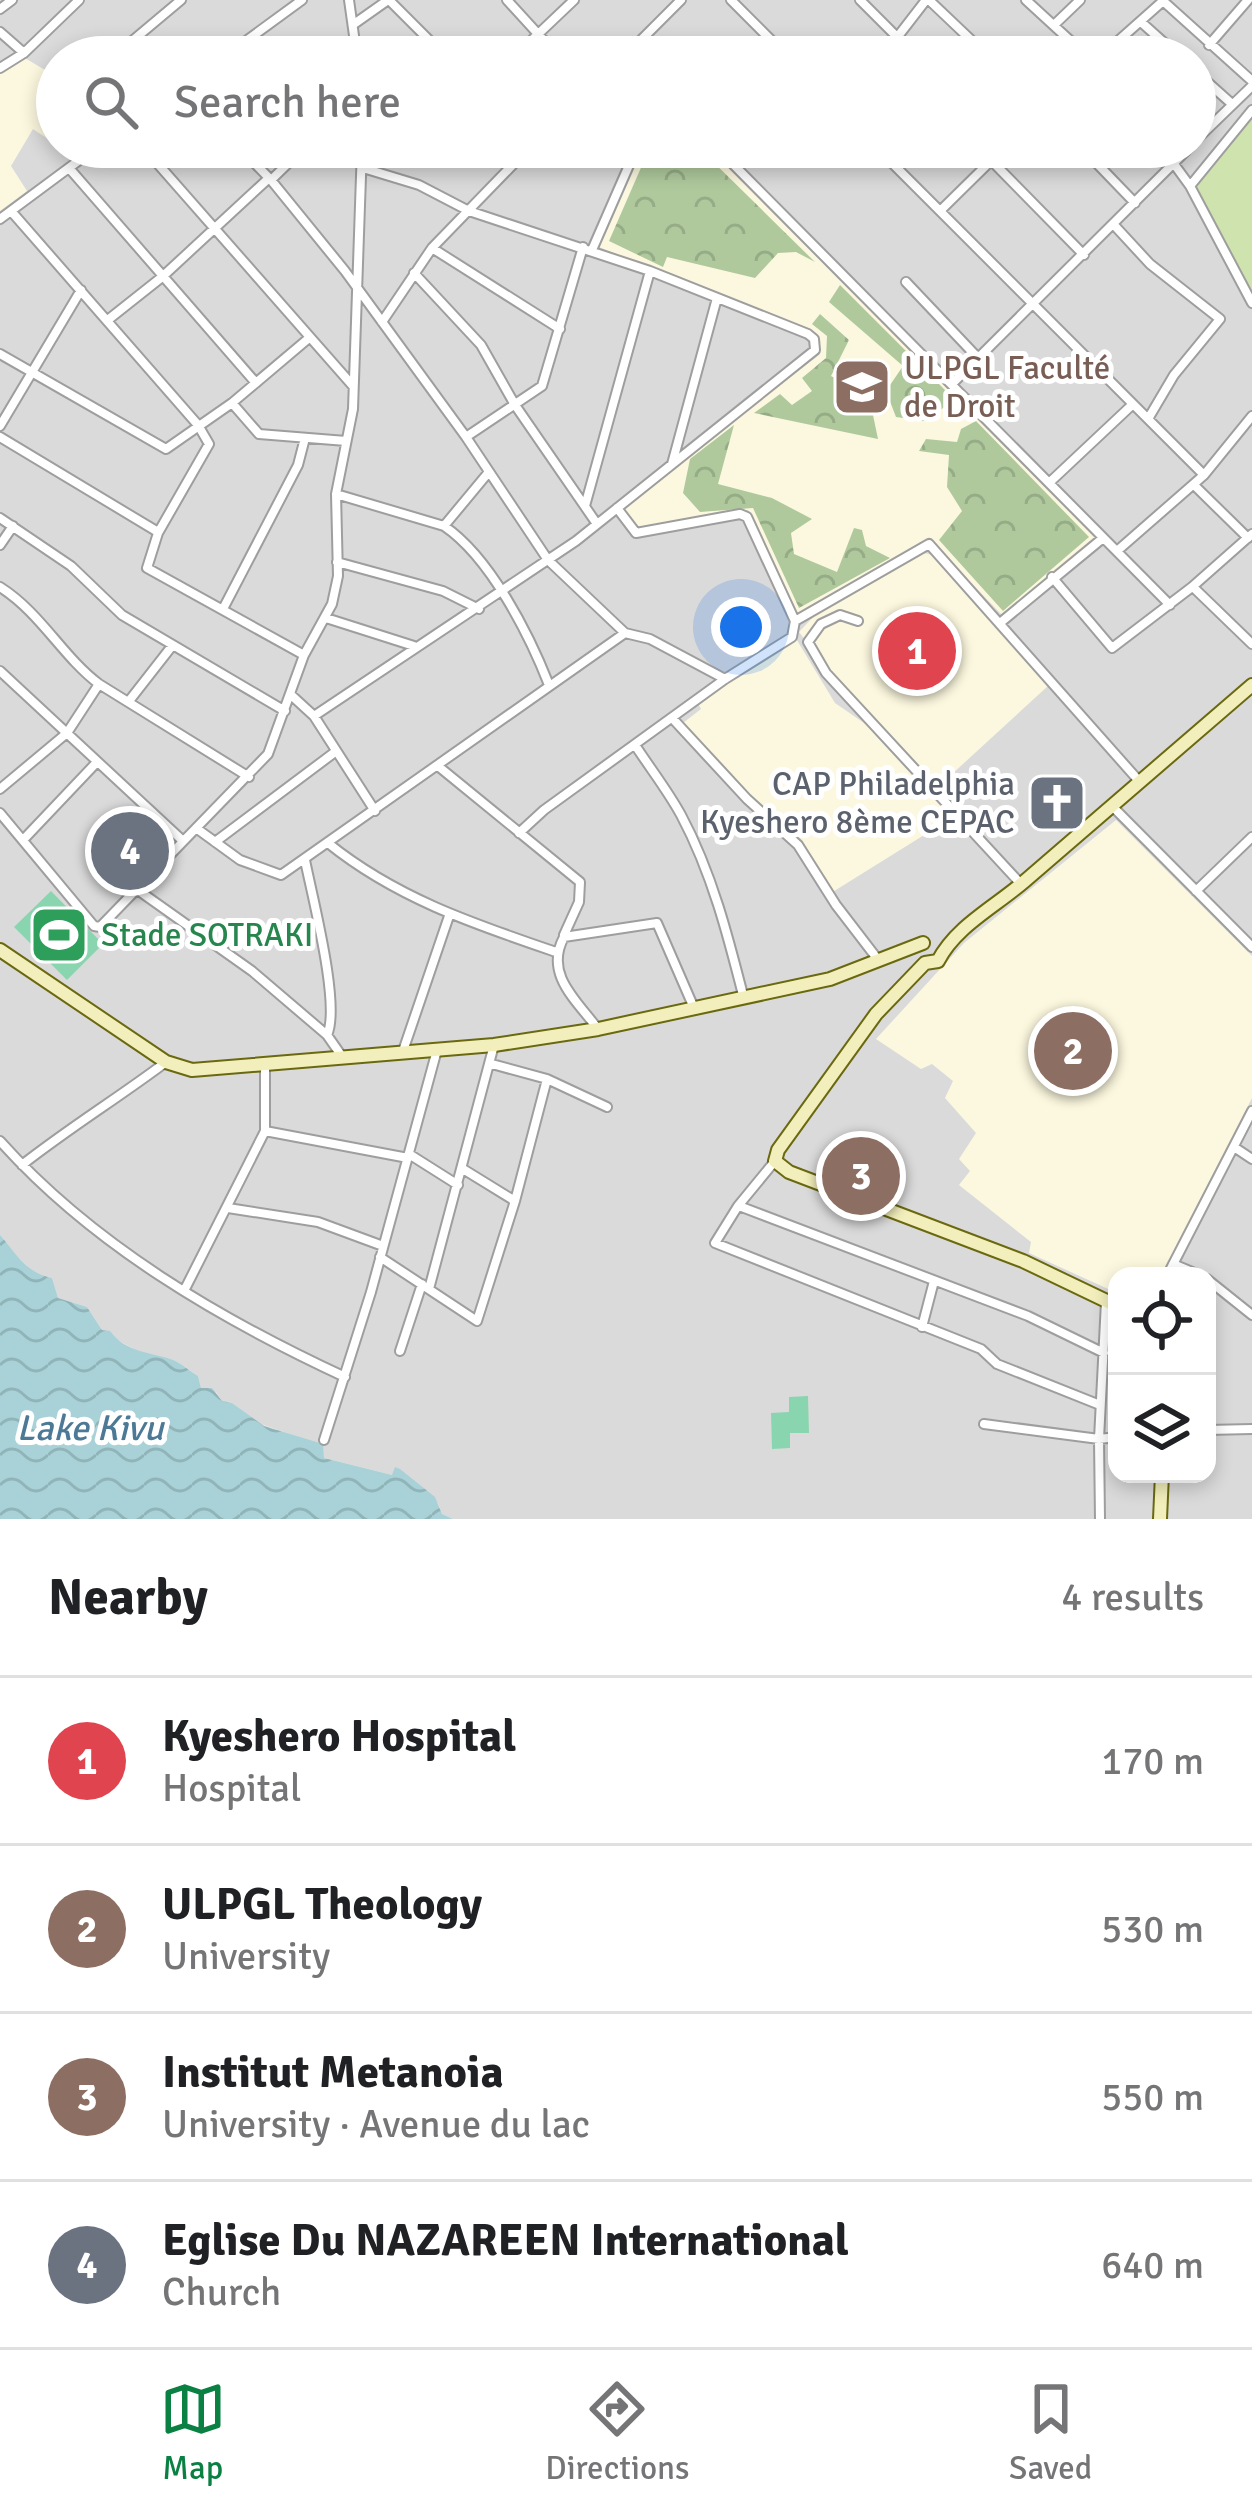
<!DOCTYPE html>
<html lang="en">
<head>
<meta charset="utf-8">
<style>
	body { margin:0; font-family:Signika,sans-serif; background:#f2f2f2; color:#202124 }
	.controls { position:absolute; right:36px; bottom:36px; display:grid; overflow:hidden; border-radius:24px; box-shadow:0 6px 18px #0003 }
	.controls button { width:108px; height:108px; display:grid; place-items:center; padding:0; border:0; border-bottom:3px solid #e0e0e0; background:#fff; color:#202124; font:60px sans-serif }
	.you { position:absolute; left:741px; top:627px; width:42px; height:42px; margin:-30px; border:9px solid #fff; border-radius:50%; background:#1a73e8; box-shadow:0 0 0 18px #1a73e833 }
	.badge { display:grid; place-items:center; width:78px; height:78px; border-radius:50%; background:#0b8043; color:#fff; font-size:39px; font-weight:700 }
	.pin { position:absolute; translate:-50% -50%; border:6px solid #fff; box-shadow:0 3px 12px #0006 }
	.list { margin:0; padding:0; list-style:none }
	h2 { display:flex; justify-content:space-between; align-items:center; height:156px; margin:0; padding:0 48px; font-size:51px }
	h2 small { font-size:39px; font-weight:400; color:#757577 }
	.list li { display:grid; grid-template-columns:78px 1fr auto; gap:36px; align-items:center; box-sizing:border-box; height:168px; padding:0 48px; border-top:3px solid #e0e0e0 }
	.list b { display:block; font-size:45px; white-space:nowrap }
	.list p { margin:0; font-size:39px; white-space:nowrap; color:#757577 }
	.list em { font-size:39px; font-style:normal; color:#757577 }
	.icon { flex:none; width:66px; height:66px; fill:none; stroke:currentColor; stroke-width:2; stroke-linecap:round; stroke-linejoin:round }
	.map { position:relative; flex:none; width:1252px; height:1519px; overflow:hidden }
	.search { position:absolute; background:#fff; box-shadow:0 6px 18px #0003; left:36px; right:36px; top:36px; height:132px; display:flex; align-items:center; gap:30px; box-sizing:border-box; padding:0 42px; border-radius:66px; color:#757577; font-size:45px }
	.sheet { height:828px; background:#fff }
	nav { display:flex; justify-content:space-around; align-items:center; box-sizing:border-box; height:168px; border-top:3px solid #e0e0e0; background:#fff; font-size:33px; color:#757577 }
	nav a { display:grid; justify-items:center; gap:6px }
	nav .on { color:#0b8043 }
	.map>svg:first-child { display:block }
	.residential { fill:#dbdada; fill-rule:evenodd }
	.education { fill:#fcf8df }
	.grass { fill:#cfe3ae }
	.forest { fill:url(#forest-crowns) }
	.pitch { fill:#89d5af }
	.water { fill:url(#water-waves) }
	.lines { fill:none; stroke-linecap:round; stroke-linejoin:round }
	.street-casing { stroke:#9e9e9e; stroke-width:12 }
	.secondary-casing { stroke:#6a690f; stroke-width:16 }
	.street { stroke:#fff; stroke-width:8 }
	.secondary { stroke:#f3efbc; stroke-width:12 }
	.labels { text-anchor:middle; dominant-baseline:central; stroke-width:10; stroke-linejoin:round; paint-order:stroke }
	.education-label { font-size:33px; fill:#785e54; stroke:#fff; text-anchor:start }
	.worship-label { font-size:33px; fill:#5b616d; stroke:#fff; text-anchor:end }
	.leisure-label { font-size:33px; fill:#27864d; stroke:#fff; text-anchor:start }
	.water-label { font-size:36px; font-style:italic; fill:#4c7995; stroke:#fff }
</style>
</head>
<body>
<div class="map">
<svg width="1252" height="1519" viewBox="0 0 1252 1519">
	<defs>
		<pattern id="forest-crowns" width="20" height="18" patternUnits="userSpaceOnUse" patternTransform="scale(3)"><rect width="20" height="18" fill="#afc99d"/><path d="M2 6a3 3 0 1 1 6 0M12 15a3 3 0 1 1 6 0" fill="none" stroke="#96ac87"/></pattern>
		<pattern id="water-waves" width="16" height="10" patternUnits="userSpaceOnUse" patternTransform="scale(3)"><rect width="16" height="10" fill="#a8d2d7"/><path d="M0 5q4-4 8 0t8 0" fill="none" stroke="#90b4b8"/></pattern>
	</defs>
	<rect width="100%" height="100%" fill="#ede9e4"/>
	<!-- residential -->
	<path class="residential" d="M0,0H1252V109L1191,179L1252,298V1519H453L442,1514L438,1503L392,1475L324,1458L323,1449L316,1443L258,1423L232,1403L222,1401L216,1392L201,1388L198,1376L179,1363L147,1356L114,1338L110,1331L102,1330L87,1307L58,1298L52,1278L34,1274L13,1255L0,1235ZM57,57H1195V147H57ZM1117,1276H1207V1474H1117Z"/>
	<!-- education -->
	<path class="education" d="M23,57L57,77V145L33,129L11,166L27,191L0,211V72Z
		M643,147H708L1095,538L1002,615L933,543L927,542L797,614L748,510L636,527L622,508L820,354L818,336L599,247Z
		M919,552L937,556L1049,685L939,786L829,671L799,632L817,613Z
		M795,637L835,703L880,734L953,817L831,893L802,840L749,795L683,723L701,709L698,703Z
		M1116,820L1252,956V1098L1161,1276H1117V1293L1029,1253L1031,1242L959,1185L970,1171L959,1159L976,1133L945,1098L953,1081L932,1064L921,1069L876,1039L964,943Z"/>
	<!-- grass -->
	<path class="grass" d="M1252,116V295L1195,186Z"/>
	<!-- forest -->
	<path class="forest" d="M650,147H698L815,262L796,252L778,253L755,278L667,257L663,267L609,241Z
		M840,285L961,406H946L924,421L896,417L886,391L903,366L829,302Z
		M820,314L849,340L831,376L869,396L878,439L754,413L780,394L792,405L812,391L802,378L826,358L827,336L812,324Z
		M976,421L1089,537L1003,611L939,540L962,511L947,487L949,455L919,451L926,439L957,442L961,429Z
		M734,425L718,484L772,498L812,519L791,533L794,554L837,572L854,528L862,530L866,546L890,558L799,608L753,508L700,512L683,493L690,459Z"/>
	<!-- pitch -->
	<path class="pitch" d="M51,891L103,944L67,980L14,927Z
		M808,1396L809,1433H790V1448L772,1449L771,1413L789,1412V1397Z"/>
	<!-- water -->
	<path class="water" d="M0,1235C17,1254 24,1272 52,1278L58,1298L87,1307L102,1330L110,1331C126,1353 151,1352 173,1360C181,1363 191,1372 198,1376L201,1388H212L222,1401L232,1403L264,1426L323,1444L324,1458L392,1475L395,1467L400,1469L435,1497L442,1514L453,1519H0Z"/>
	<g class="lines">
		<defs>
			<path id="street" d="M349,0L357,57
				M389,0L446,57
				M507,0L559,57
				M731,0L788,57
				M860,0L897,37
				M929,0L989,57
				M1026,0L1088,57
				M1162,0L1252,81
				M0,9L12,0
				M1141,22L1180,57
				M354,24L388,0
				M1054,25L1080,0
				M0,32L24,53
				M1209,45L1248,0
				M113,57L181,0
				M224,57L302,0
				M514,57L574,0
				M624,57L681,0
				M882,57L926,0
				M1100,57L1163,1
				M0,68L24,53L79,0
				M1195,71L1232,104
				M1195,141L1252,86
				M143,147L353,386
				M239,147L271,180L345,271L466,437L548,560L625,633L650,639L725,679
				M716,147L1170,605
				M876,147L1204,475
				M978,147L1084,255
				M1081,147L1135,203
				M729,160L742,147
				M1174,164L1190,186L1252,303
				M69,168L256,383
				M271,180L305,147
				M1190,186L1252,110
				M11,211L198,425L209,444L158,533L147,568L304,655
				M940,211L1005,147
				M0,219L97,147
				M1114,225L1150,264L1220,319L1174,375L1148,419
				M432,248L560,329
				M592,250L637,147
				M414,273L481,345L515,405L597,524
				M906,282L978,358
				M109,319L162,277L269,178
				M382,322L432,248L530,147
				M0,354L166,449L232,403L309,338
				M953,383L1190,147
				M232,403L259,434L346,441
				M0,426L81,290
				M0,437L158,532
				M466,437L542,386L583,247
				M672,464L717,298
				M1050,482L1133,404
				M1194,485L1248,538
				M336,494L444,526C490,557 529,634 549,685
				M585,506L650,271
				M617,508L636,533L740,514L747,517L795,621
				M0,518L71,566L122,615L285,711
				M444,526L488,473
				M0,545L13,526
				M1117,551L1204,475L1252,416
				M337,562L443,591L479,609
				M1052,577L1112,648L1192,587L1252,534
				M0,587C41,613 62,656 99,684L249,777
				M1193,587L1252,644
				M224,607L298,465L305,438
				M326,618L414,646
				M858,621L840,615L821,624L808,642L826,673L1020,883
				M1000,623L1103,538
				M0,671L183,841
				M290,694L314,716L375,811
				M129,701L172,646
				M314,716L576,541L815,350L814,339L808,334L650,271L469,211L419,185L363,168
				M673,719L747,799L798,845L836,905L879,961
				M635,745C650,768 668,791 681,815C712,873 728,936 744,999
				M438,766L580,882L579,902L564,935
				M0,789L67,733L99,684
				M1112,806L1252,947
				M0,813L94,926L100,927L268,754L304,655L332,604L338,576L336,494L353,409L362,147
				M196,828L240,860L281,875L625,633
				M519,833L544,810L725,679L792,637L795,621L929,544L1139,781
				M23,840L97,762
				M215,842L335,752
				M328,843C396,898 474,924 556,952
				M305,860C312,896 341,1006 327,1035
				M135,888L252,971L327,1035L341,1055
				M1196,891L1252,837
				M598,1029C576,1000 544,974 564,937L657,923L694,1008
				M403,1051L449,916
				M492,1064L547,1079L607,1107
				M265,1131L408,1158
				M0,1141C93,1245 220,1319 345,1377
				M1234,1147L1252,1159
				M409,1154L458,1185
				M775,1161L738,1206L715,1243L981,1349L997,1364L1100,1405
				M22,1165C69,1128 118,1098 166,1062
				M463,1169L515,1201
				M739,1206L1028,1316L1104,1353
				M228,1208L318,1222L383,1246
				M380,1257L477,1321L515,1201L547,1079
				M1173,1264L1202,1276
				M1167,1276L1252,1111
				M1207,1279L1252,1315
				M185,1289L265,1131V1065
				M429,1289L494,1045
				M922,1327L934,1281
				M400,1351L422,1284
				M984,1424L1099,1439L1117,1437
				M1207,1430L1252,1429
				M324,1440L371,1292L437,1050
				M1100,1519L1099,1439L1106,1302"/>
			<path id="secondary" d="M0,950L166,1062L192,1070L494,1045L598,1029L830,979L923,943
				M925,963L876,1014L778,1150L775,1161L789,1172L1023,1261L1117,1306
				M925,963L938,961C956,926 995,907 1026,880C1101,815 1176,750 1252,685
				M1160,1519L1162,1474"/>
		</defs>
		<!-- street casing -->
		<use href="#street" class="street-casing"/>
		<!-- secondary casing -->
		<use href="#secondary" class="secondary-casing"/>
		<!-- street -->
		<use href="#street" class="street"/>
		<!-- secondary -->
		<use href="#secondary" class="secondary"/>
	</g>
	<!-- icons -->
	<defs>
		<symbol id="university-square" viewBox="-11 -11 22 22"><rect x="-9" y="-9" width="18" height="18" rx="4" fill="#8d6e63" stroke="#fff"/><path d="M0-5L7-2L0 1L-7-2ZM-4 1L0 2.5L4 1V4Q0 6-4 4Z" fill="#fff"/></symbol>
		<symbol id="church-square" viewBox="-11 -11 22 22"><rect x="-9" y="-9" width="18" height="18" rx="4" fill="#6b7280" stroke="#fff"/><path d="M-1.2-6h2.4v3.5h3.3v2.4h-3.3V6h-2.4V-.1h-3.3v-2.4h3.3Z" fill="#fff"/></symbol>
		<symbol id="stadium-square" viewBox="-11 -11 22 22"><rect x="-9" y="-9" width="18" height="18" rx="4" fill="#2e9e5b" stroke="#fff"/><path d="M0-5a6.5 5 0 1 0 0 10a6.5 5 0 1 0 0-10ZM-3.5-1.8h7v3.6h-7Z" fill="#fff"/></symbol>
	</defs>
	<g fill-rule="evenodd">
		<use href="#university-square" x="829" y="354" width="66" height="66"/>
		<use href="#church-square" x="1024" y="770" width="66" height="66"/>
		<use href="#stadium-square" x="26" y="902" width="66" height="66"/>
	</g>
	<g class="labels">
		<!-- education labels -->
		<g class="education-label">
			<text x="904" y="368">ULPGL Faculté<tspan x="904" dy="38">de Droit</tspan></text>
		</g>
		<!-- worship labels -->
		<g class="worship-label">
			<text x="1015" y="784">CAP Philadelphia<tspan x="1015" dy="38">Kyeshero 8ème CEPAC</tspan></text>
		</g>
		<!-- leisure labels -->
		<g class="leisure-label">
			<text x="101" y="935">Stade SOTRAKI</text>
		</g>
		<!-- water labels -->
		<g class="water-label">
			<text x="90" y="1428">Lake Kivu</text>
		</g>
	</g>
</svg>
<div class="controls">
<button><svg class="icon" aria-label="locate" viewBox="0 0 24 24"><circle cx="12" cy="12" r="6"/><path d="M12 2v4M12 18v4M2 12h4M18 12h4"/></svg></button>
<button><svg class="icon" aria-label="layers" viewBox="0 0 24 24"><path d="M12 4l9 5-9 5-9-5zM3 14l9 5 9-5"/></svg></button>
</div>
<div class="you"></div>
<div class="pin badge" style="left:917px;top:651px;background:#e0444e">1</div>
<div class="pin badge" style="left:1073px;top:1051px;background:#8d6e63">2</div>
<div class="pin badge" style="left:861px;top:1176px;background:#8d6e63">3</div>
<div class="pin badge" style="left:130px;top:851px;background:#6b7280">4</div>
<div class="search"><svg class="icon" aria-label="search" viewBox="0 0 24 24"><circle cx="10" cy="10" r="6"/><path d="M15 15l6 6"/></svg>Search here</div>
</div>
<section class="sheet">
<h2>Nearby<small>4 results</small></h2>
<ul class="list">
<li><span class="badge" style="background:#e0444e">1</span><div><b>Kyeshero Hospital</b><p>Hospital</p></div><em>170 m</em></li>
<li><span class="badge" style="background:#8d6e63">2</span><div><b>ULPGL Theology</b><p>University</p></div><em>530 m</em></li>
<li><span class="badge" style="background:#8d6e63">3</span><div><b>Institut Metanoia</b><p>University · Avenue du lac</p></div><em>550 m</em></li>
<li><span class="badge" style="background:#6b7280">4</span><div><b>Eglise Du NAZAREEN International</b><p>Church</p></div><em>640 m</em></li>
</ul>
</section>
<nav>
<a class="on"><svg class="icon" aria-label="map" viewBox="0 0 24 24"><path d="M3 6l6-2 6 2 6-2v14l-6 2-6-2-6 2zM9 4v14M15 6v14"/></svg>Map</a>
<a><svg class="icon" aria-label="directions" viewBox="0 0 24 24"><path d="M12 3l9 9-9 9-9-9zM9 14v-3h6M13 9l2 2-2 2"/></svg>Directions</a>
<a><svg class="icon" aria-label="saved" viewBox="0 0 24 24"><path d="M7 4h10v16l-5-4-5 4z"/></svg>Saved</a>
</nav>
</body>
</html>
